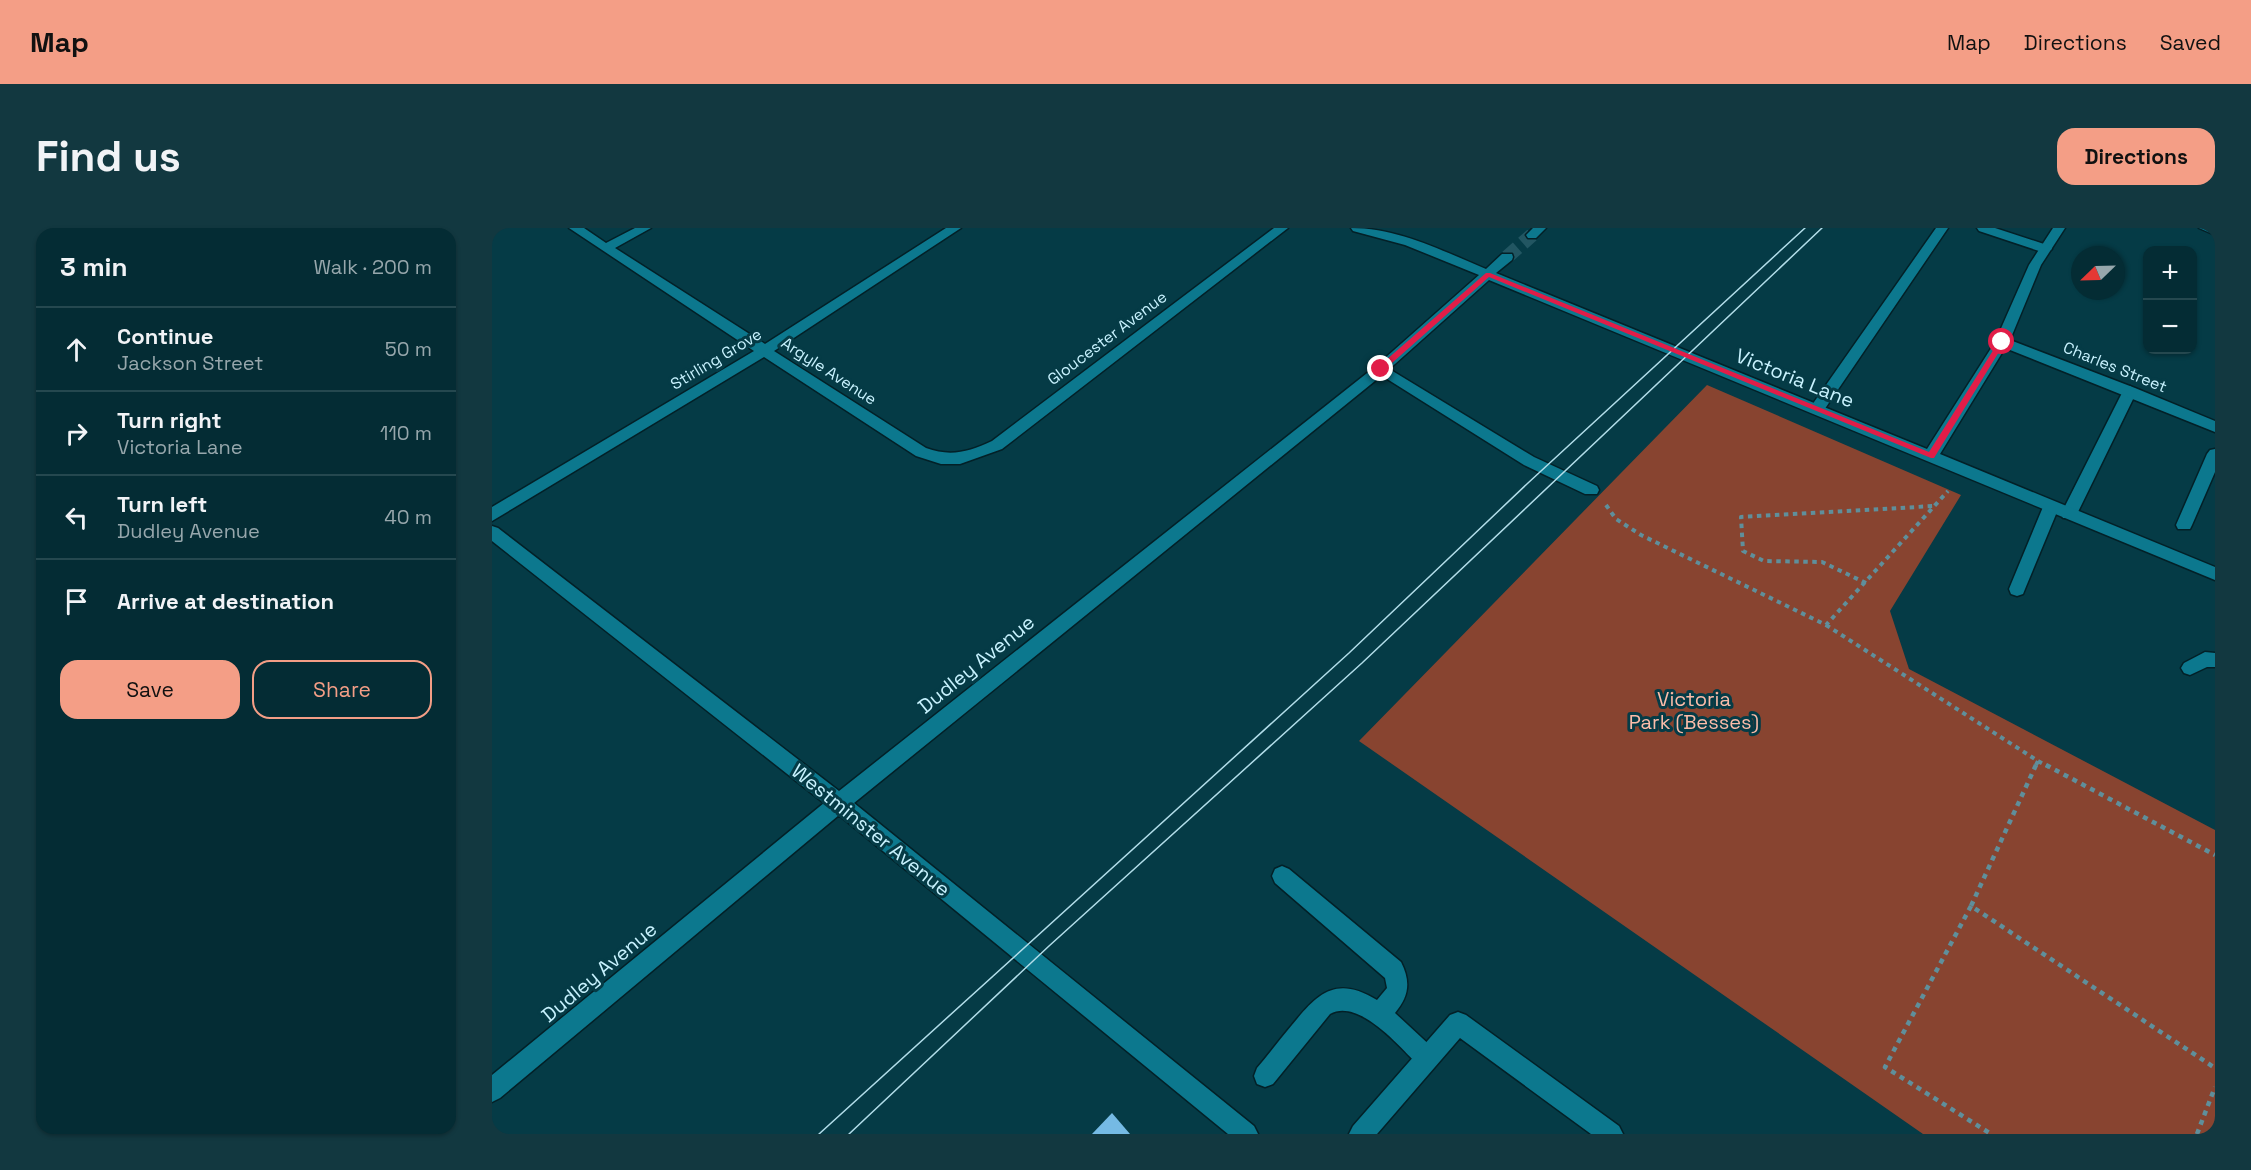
<!DOCTYPE html>
<html lang="en">
<head>
<meta charset="utf-8">
<style>
	body { margin:0; font-family:"Space Grotesk",sans-serif; background:#123840; color:#f1f3f6 }
	.controls { position:absolute; right:18px; top:18px; display:grid; overflow:hidden; border-radius:12px; box-shadow:0 2px 4px #0004 }
	.controls button { width:54px; height:54px; display:grid; place-items:center; padding:0; border:0; border-bottom:2px solid #25484f; background:#042c34; color:#f1f3f6; font:30px sans-serif }
	.compass { position:absolute; left:1579px; top:18px; width:54px; height:54px; border-radius:50%; background:#042c34; box-shadow:0 2px 4px #0004; rotate:247deg }
	.stop { position:absolute; width:18px; height:18px; margin:-14px; border:4px solid #e11d48; border-radius:50%; background:#fff }
	.stop.end { background:#e11d48; border-color:#fff; box-shadow:0 2px 6px #0008 }
	.list { margin:0; padding:0; list-style:none }
	h2 { display:flex; justify-content:space-between; align-items:center; height:78px; margin:0; padding:0 24px; font-size:26px }
	h2 small { font-size:20px; font-weight:400; color:#97a7ac }
	.list li { display:grid; grid-template-columns:39px 1fr auto; gap:18px; align-items:center; box-sizing:border-box; height:84px; padding:0 24px; border-top:2px solid #25484f }
	.list b { display:block; font-size:22px; white-space:nowrap }
	.list p { margin:0; font-size:20px; white-space:nowrap; color:#97a7ac }
	.list em { font-size:20px; font-style:normal; color:#97a7ac }
	.actions { display:flex; gap:12px; padding:18px 24px }
	.actions a { flex:1; padding:14px 0; border:2px solid #f49e86; border-radius:18px; text-align:center; font-size:21px; color:#f49e86 }
	.actions .main { background:#f49e86; color:#111 }
	.icon { flex:none; width:33px; height:33px; fill:none; stroke:currentColor; stroke-width:2; stroke-linecap:round; stroke-linejoin:round }
	.map { position:relative; flex:none; width:1723px; height:906px; overflow:hidden; border-radius:18px }
	header { display:flex; align-items:center; gap:36px; box-sizing:border-box; height:84px; padding:0 30px; background:#f49e86; color:#111 }
	header strong { font-size:28px }
	nav { display:flex; gap:33px; margin-inline-start:auto; font-size:21px }
	.intro { display:flex; align-items:center; justify-content:space-between; box-sizing:border-box; height:144px; padding:0 36px }
	h1 { margin:0; font-size:42px }
	.button { padding:15px 27px; border-radius:18px; background:#f49e86; color:#111; font-size:21px; font-weight:700 }
	main { display:flex; gap:36px; padding:0 36px }
	aside { flex:1; background:#042c34; border-radius:18px; box-shadow:0 2px 4px #0004 }
	.map>svg:first-child { display:block }
	.green { fill:#884430 }
	.building { fill:#75bae4 }
	.lines { fill:none; stroke-linecap:round; stroke-linejoin:round }
	.street-tunnel { stroke:#225662; stroke-width:14; stroke-dasharray:14 7; stroke-linecap:butt }
	.lane-casing { stroke:#032027; stroke-width:3 }
	.street-casing { stroke:#032027; stroke-width:3 }
	.path-far1 { stroke:#5f8f9b; stroke-width:4; stroke-dasharray:4.5 4.5; stroke-linecap:butt }
	.path { stroke:#5f8f9b; stroke-width:4.5; stroke-dasharray:5 5; stroke-linecap:butt }
	.lane { fill:#0c788e; fill-rule:evenodd }
	.street { fill:#0c788e; fill-rule:evenodd }
	.tram { stroke:#b2dde9; stroke-width:1.5 }
	.route { fill:#e11d48 }
	.labels { text-anchor:middle; dominant-baseline:central; stroke-width:6; stroke-linejoin:round; paint-order:stroke }
	.far-street-label { font-size:16px; fill:#c8f2fe; stroke:#053b46 }
	.street-label { font-size:20px; fill:#c8f2fe; stroke:#053b46 }
	.park-label { font-size:20px; fill:#fbbca9; stroke:#053b46 }
</style>
</head>
<body>
<header>
<strong>Map</strong>
<nav><a>Map</a><a>Directions</a><a>Saved</a></nav>
</header>
<div class="intro"><h1>Find us</h1><a class="button">Directions</a></div>
<main>
<aside>
<h2>3 min<small>Walk · 200 m</small></h2>
<ul class="list">
<li><svg class="icon" aria-label="ahead" viewBox="0 0 24 24"><path d="M12 20V5M6 11l6-6 6 6"/></svg><div><b>Continue</b><p>Jackson Street</p></div><em>50 m</em></li>
<li><svg class="icon" aria-label="right" viewBox="0 0 24 24"><path d="M7 20v-9h11M14 6l5 5-5 5"/></svg><div><b>Turn right</b><p>Victoria Lane</p></div><em>110 m</em></li>
<li><svg class="icon" aria-label="left" viewBox="0 0 24 24"><path d="M17 20v-9H6M10 6l-5 5 5 5"/></svg><div><b>Turn left</b><p>Dudley Avenue</p></div><em>40 m</em></li>
<li><svg class="icon" aria-label="arrive" viewBox="0 0 24 24"><path d="M6 21V4h12l-3 4 3 4H6"/></svg><div><b>Arrive at destination</b></div></li>
</ul>
<div class="actions"><a class="main">Save</a><a>Share</a></div>
</aside>
<div class="map">
<svg width="1723" height="906" viewBox="0 0 1723 906">
	<rect width="100%" height="100%" fill="#053b46"/>
	<!-- green -->
	<path class="green" d="M1215,157L1469,267L1398,383L1417,441L1723,602V906H1431L867,513Z"/>
	<!-- building -->
	<path class="building" d="M620,885L638,906H600Z"/>
	<g class="lines">
		<!-- street-tunnel -->
		<path class="street-tunnel" d="M1015,29L1040,7"/>
		<defs>
			<path id="lane" d="M1444,0H1456L1330,185H1320L1318,181L1320,177Z
				M1485,0H1503L1558,18L1560,21L1554,25L1550,24L1487,3Z
				M889,136L1042,229L1105,258L1107,262L1105,266H1093L1032,237L884,144L882,141L884,138Z
				M1638,158L1645,163L1585,286L1583,290H1571L1569,286L1631,163Z
				M1723,221V244L1700,297L1698,301H1686L1684,297L1715,226L1718,222Z
				M1559,273L1565,275L1567,279L1533,361L1531,366L1525,368L1519,366L1517,361L1551,279L1553,275Z
				M790,638L797,641L909,734C919,754 917,768 903,785L943,822L946,830L943,838L935,841L927,838C908,819 867,770 838,786L781,856L773,859L765,856L762,848L765,840C777,826 788,811 800,797C826,765 844,747 885,772L895,760L893,750L783,655L780,648L783,641Z"/>
			<path id="street" d="M77,0H92L114,15L143,0H159L123,20L273,116L454,0H469L282,123L434,220C458,229 477,224 500,213L782,0H796L510,221L468,236H449L424,228L272,129L0,293V279L262,123Z
				M859,0C906,0 951,23 994,41L1010,26H1020L1021,29L1020,32L1004,45L1435,221L1503,114L1537,37L1561,0H1573L1549,37L1518,112L1643,160L1723,193V204L1513,120L1448,226L1723,339V352L997,52L894,144L362,575L762,898L766,906H736L347,587L8,870L0,874V847L332,575L0,313V298L6,300L347,563L884,138L987,47L913,17L861,3Z
				M1041,0H1054L1044,10H1036L1034,7Z
				M1707,0H1723V7Z
				M1713,424L1723,425V439H1715L1698,447L1692,445L1689,440L1692,435Z
				M966,784L974,787L1127,898L1131,906H1099L968,810L885,906H857L861,898L958,787Z"/>
		</defs>
		<!-- lane casing -->
		<use href="#lane" class="lane-casing"/>
		<!-- street casing -->
		<use href="#street" class="street-casing"/>
		<!-- path-far1 -->
		<path class="path-far1" d="M1114,277L1124,291L1149,307L1334,397L1456,263
			M1374,355L1330,334L1272,333L1251,323L1249,289L1442,278
			M1334,397L1546,533L1543,539
			M1546,533L1557,539"/>
		<!-- path -->
		<path class="path" d="M1544,537L1479,678L1723,840
			M1554,537L1723,627
			M1479,678L1393,839L1499,906
			M1705,906L1723,859"/>
		<!-- lane -->
		<use href="#lane" class="lane"/>
		<!-- street -->
		<use href="#street" class="street"/>
		<!-- tram -->
		<path class="tram" d="M327,906L857,425L1036,255L1313,0
			M357,906L557,718L870,435L1330,0"/>
	</g>
	<!-- route -->
	<path class="route" d="M994,45H998L1437,224L1507,113L1513,114L1442,230H1439L997,49L891,143H886V139Z"/>
	<g class="labels">
		<!-- far-street labels -->
		<g class="far-street-label">
			<text transform="translate(615 110) rotate(-37)">Gloucester Avenue</text>
			<text transform="translate(224 131) rotate(-31)">Stirling Grove</text>
			<text transform="translate(1623 139) rotate(22)">Charles Street</text>
			<text transform="translate(337 143) rotate(33)">Argyle Avenue</text>
		</g>
		<!-- street labels -->
		<g class="street-label">
			<text transform="translate(1303 150) rotate(22)">Victoria Lane</text>
			<text transform="translate(484 436) rotate(-39)">Dudley Avenue</text>
			<text transform="translate(379 602) rotate(39)">Westminster Avenue</text>
			<text transform="translate(107 744) rotate(-40)">Dudley Avenue</text>
		</g>
		<!-- park labels -->
		<g class="park-label">
			<text x="1202" y="471">Victoria<tspan x="1202" dy="23">Park (Besses)</tspan></text>
		</g>
	</g>
</svg>
<div class="controls">
<button>+</button>
<button>−</button>
</div>
<svg class="compass" viewBox="-18 -18 36 36"><path d="M0-13l5 13h-10z" fill="#e53935"/><path d="M0 13l5-13h-10z" fill="#97a7ac"/></svg>
<div class="stop" style="left:1510px;top:114px"></div>
<div class="stop end" style="left:889px;top:141px"></div>
</div>
</main>
</body>
</html>
